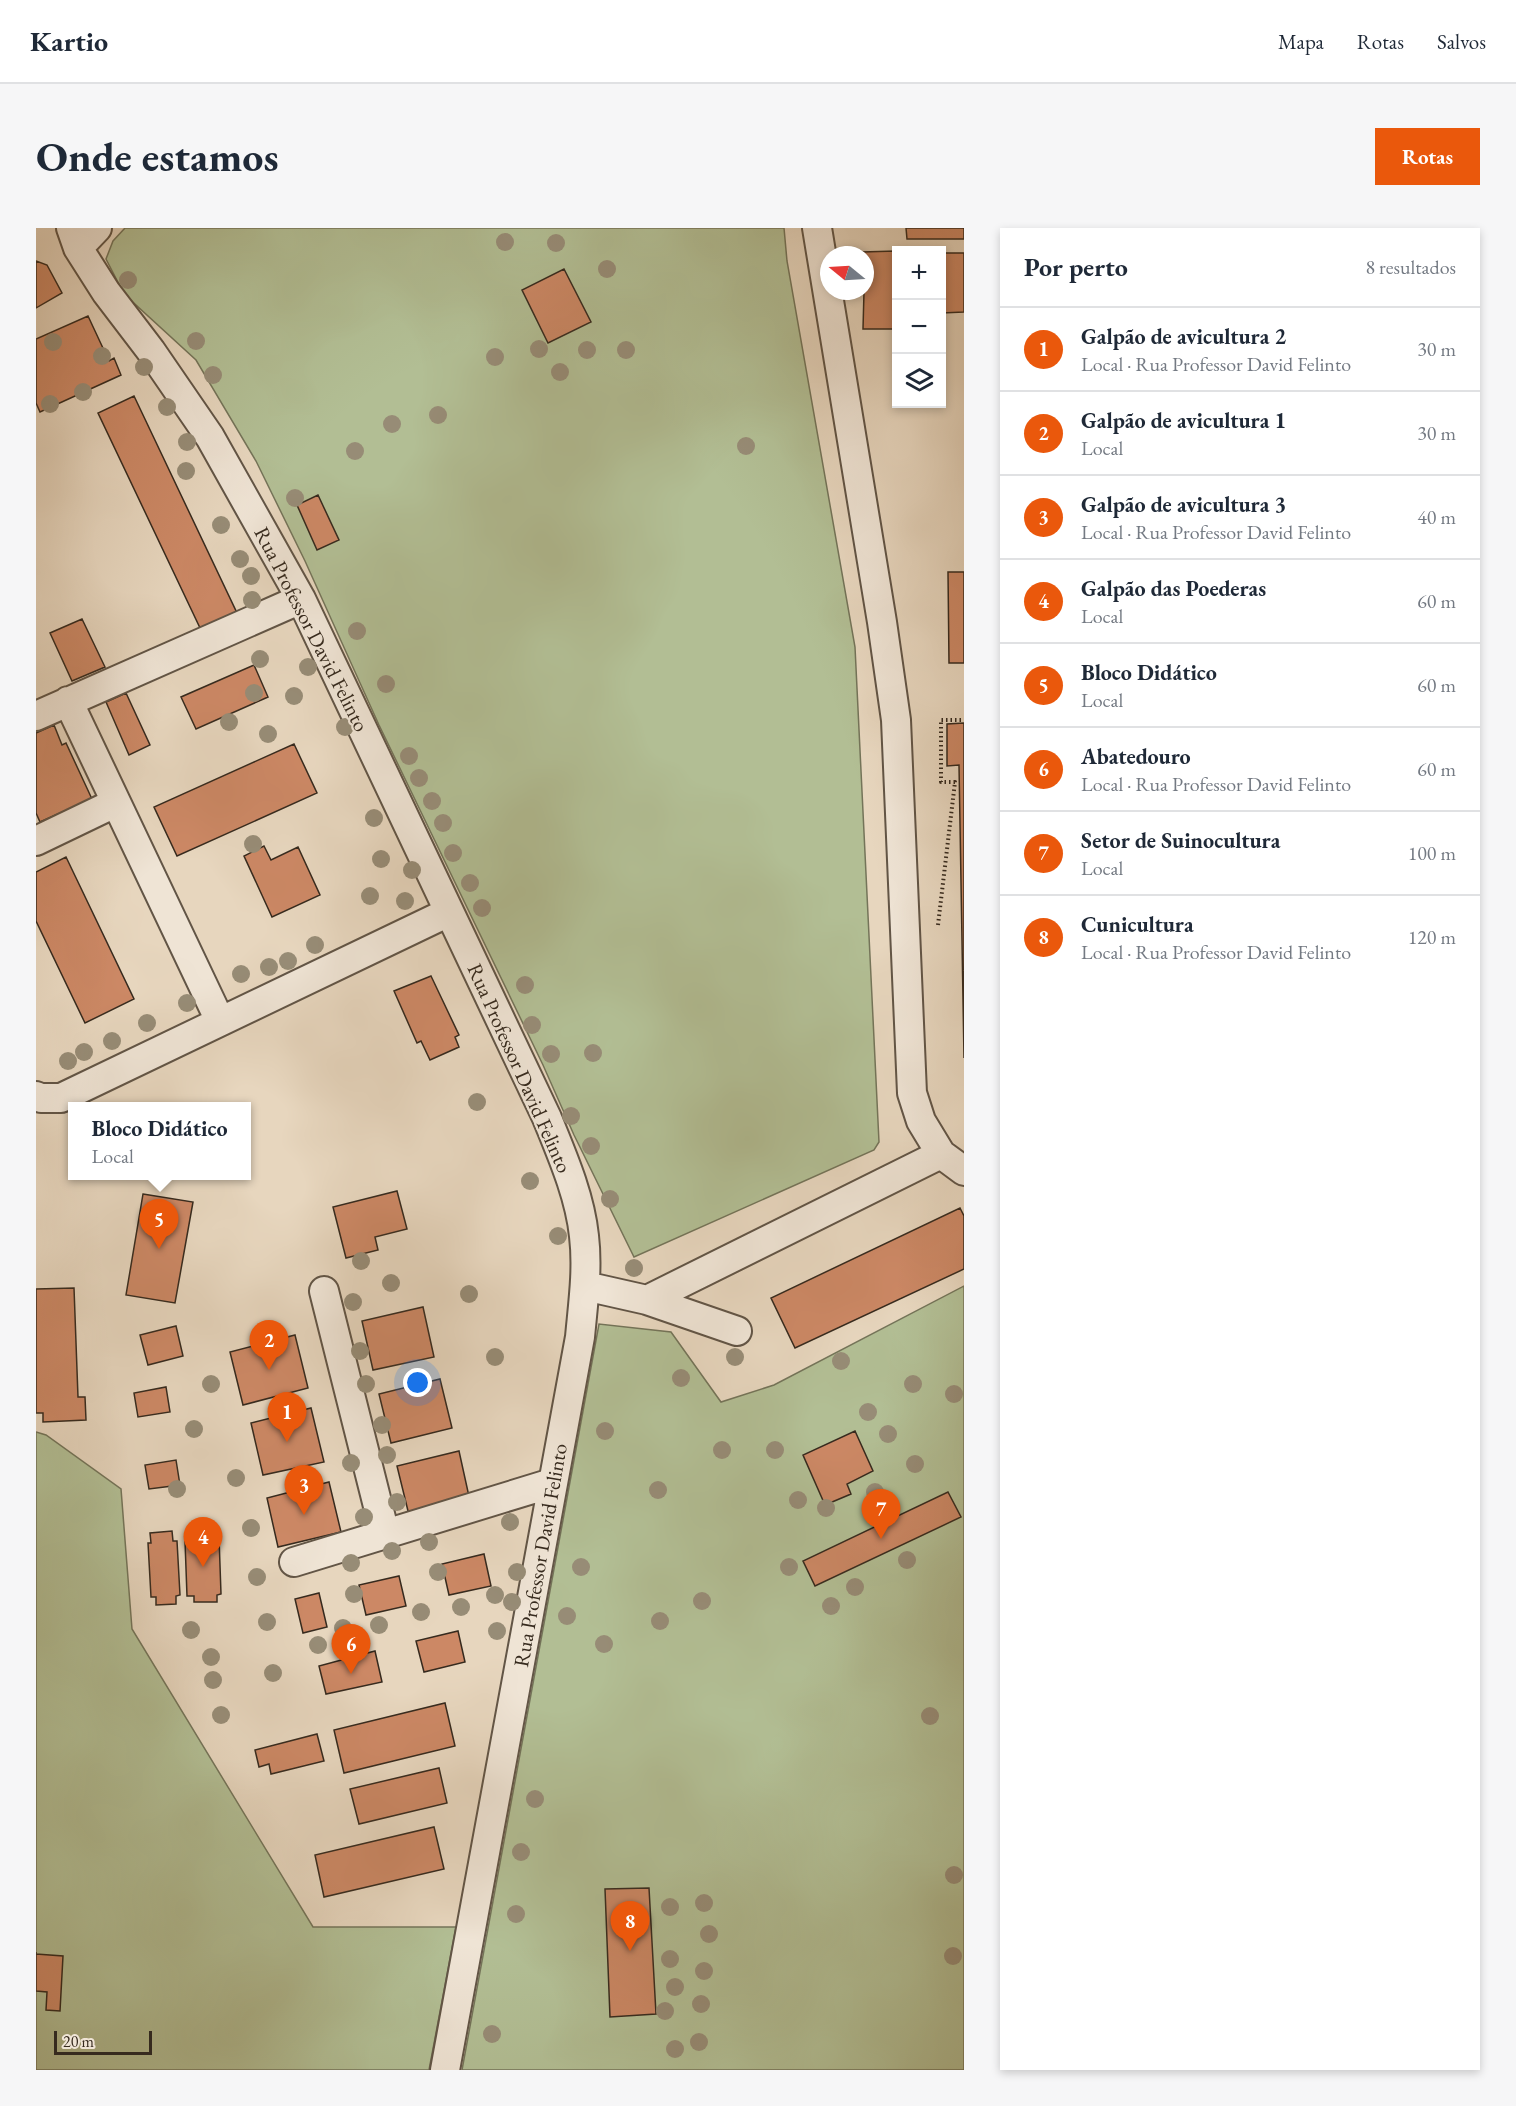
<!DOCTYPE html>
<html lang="pt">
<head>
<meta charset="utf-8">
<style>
	body { margin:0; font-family:"EB Garamond",serif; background:#f6f6f7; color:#1f2937 }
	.controls { position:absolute; right:18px; top:18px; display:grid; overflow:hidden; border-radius:0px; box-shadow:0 3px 9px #0003 }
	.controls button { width:54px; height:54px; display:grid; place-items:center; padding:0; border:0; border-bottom:2px solid #e0e1e3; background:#fff; color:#1f2937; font:30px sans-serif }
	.compass { position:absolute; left:784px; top:18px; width:54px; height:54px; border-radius:50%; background:#fff; box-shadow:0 3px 9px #0003; rotate:288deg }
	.scale { position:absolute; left:18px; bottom:15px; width:98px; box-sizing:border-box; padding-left:6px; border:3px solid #362a1e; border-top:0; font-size:16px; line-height:21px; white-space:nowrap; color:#362a1e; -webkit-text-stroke:4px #efe4d5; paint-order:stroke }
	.you { position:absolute; left:382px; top:1155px; width:21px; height:21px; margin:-15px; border:4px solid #fff; border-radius:50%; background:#1a73e8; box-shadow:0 0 0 9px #1a73e833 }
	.badge { display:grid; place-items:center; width:39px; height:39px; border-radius:50%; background:#ea580c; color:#fff; font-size:20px; font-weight:700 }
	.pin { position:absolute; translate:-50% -50px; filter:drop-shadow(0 2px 3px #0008) }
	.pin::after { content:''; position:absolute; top:32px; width:21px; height:18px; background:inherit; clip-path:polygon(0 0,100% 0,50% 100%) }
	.popup { position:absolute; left:32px; top:874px; width:183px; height:78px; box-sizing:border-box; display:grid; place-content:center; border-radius:0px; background:#fff; filter:drop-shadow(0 2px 4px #0005); font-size:20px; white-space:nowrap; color:#747a83 }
	.popup b { font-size:22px; color:#1f2937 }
	.popup::after { content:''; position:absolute; left:50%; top:100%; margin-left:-12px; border:12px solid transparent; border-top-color:#fff }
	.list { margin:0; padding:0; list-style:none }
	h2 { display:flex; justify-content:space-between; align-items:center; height:78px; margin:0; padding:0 24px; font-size:26px }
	h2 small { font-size:20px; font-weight:400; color:#747a83 }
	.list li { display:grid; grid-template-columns:39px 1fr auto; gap:18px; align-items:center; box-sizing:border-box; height:84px; padding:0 24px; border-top:2px solid #e0e1e3 }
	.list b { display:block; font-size:22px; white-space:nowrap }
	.list p { margin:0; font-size:20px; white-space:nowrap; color:#747a83 }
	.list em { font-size:20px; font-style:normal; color:#747a83 }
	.icon { flex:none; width:33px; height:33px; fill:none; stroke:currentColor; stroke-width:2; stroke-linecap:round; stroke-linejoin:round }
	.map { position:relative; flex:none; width:928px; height:1842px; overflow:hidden; border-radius:0px }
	header { display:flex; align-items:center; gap:36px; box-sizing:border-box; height:84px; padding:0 30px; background:#fff; border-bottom:2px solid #e0e1e3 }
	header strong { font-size:28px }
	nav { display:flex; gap:33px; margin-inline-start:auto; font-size:21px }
	.intro { display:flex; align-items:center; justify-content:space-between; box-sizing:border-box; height:144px; padding:0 36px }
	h1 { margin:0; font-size:42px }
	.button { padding:15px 27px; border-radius:0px; background:#ea580c; color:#fff; font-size:21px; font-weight:700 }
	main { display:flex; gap:36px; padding:0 36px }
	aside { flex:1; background:#fff; border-radius:0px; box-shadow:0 3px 9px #0003 }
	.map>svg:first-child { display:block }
	.green { fill:#b2be94; stroke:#747459; stroke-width:1.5 }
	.building { fill:#cc8865; stroke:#362a1e; stroke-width:1.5 }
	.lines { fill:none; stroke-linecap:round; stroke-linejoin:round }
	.minor-casing { stroke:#625546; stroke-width:32 }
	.path { stroke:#362a1e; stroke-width:4; stroke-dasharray:1.5 3; stroke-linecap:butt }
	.minor { stroke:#efe4d5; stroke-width:28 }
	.tree { fill:#978c76 }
	.labels { text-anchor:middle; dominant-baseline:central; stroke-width:4.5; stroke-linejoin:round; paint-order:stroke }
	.street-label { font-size:21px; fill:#362a1e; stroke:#efe4d5 }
</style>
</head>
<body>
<header>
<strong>Kartio</strong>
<nav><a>Mapa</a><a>Rotas</a><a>Salvos</a></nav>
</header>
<div class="intro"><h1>Onde estamos</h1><a class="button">Rotas</a></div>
<main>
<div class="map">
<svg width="928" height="1842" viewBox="0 0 928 1842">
	<rect width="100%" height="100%" fill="#e7d6be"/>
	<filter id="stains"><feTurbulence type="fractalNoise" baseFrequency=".00333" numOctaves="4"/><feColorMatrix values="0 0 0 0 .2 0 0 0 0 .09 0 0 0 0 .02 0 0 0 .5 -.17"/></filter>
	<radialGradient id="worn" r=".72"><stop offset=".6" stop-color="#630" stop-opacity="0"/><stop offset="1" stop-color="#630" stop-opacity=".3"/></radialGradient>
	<!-- green -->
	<path class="green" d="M89,0H748L751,33L819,419L843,914L838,922L598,1029L538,907L507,837L343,497L269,333L220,233L160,132L88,66L70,31L77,13Z
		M928,1058V1842H426L563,1096L635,1104L685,1174L738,1157Z
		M0,1204L10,1207L85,1261L96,1401L277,1699H420L393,1842H0Z"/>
	<!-- building -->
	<path class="building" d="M870,0H928V11H871Z
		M860,23V101H827L829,27H827L826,24Z
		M906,25H928V84L906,85Z
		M0,33L11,37L26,65L0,80Z
		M528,41L555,94L512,115L486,62Z
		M52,88L73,133L78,130L85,147L4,184L0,175V111Z
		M98,168L201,385L165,402L62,185Z
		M282,267L303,312L281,322L261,277Z
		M912,344H928V435H913Z
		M46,391L69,439L36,453L14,405Z
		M218,437L232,469L160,501L145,469Z
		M90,465L114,517L93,527L70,474Z
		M928,495V830L923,537L911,538V496Z
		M928,495V830L923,537L911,538V496Z
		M18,497L26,517L30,515L56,571L4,594L0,585V505Z
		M258,516L281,565L141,628L118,579Z
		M228,618L235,632L262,619L284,667L236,689L208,628Z
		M30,629L98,771L49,795L0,693V644Z
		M395,748L423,807L419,809L423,819L394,832L385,813L381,815L358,763Z
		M361,963L371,1001L339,1009L342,1022L310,1030L297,979Z
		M107,966L157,974L139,1075L90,1067Z
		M924,980L928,988V1041L759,1120L735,1070Z
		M38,1060L42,1169H49L50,1192L7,1194V1185H0V1061Z
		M387,1079L398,1129L337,1142L326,1093Z
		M140,1098L147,1128L112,1137L104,1107Z
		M259,1107L272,1160L207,1177L194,1124Z
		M404,1151L416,1200L355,1215L343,1166Z
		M130,1159L134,1184L102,1189L98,1165Z
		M275,1180L288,1234L227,1247L215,1195Z
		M819,1203L837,1243L811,1256L815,1266L789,1277L767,1227Z
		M423,1223L434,1273L373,1287L361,1238Z
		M140,1232L144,1257L113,1261L109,1237Z
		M293,1254L305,1304L242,1319L231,1270Z
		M912,1264L925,1289L779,1358L767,1333Z
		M177,1300V1309H183L185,1366L181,1367V1374H158V1368H151L149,1313H153L152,1301Z
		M136,1303L137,1313H141L144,1367L140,1368V1376L120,1377V1369H115L112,1315H115L114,1305Z
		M448,1326L455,1358L413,1367L406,1336Z
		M363,1348L370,1378L330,1387L323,1357Z
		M283,1365L291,1399L267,1405L259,1371Z
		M422,1403L429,1434L388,1444L380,1413Z
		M339,1423L346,1454L290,1466L283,1438Z
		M409,1475L419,1518L308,1545L298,1502Z
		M281,1506L288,1533L235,1546L233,1536L223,1539L219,1522Z
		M403,1540L411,1575L323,1596L314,1561Z
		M398,1599L408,1641L288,1669L279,1627Z
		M613,1660L620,1786L574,1789L569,1661Z
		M0,1724V1726L27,1728L24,1783L10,1782L11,1764L0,1763Z"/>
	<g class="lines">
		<defs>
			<path id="minor" d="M35,0L42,20L70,64L115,123L174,209L265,371L511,890C526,927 544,968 548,1008C552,1041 547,1076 544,1109L409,1842
				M781,0L846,394L860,492L876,865L885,893L905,926L928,943
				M42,20L61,0
				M32,473L184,793
				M0,488L265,371
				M0,613L79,575
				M0,868L5,870H25L413,684
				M549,1058L611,1072L905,926
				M288,1063L349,1306
				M611,1072L701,1103
				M258,1334L516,1255"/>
		</defs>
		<!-- minor casing -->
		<use href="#minor" class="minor-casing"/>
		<!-- path -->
		<path class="path" d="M902,697L919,554H905V492H928"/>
		<!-- minor -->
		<use href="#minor" class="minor"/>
	</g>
	<!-- trees -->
	<g class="tree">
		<circle cx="469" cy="14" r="9"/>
		<circle cx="520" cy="15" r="9"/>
		<circle cx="571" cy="41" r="9"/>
		<circle cx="92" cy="52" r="9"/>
		<circle cx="160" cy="113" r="9"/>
		<circle cx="17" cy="114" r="9"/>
		<circle cx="503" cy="121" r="9"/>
		<circle cx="551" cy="122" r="9"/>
		<circle cx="590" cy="122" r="9"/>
		<circle cx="66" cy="128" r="9"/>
		<circle cx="459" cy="129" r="9"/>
		<circle cx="108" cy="139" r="9"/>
		<circle cx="524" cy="144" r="9"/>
		<circle cx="177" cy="147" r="9"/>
		<circle cx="47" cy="164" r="9"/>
		<circle cx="14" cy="176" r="9"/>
		<circle cx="131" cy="179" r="9"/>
		<circle cx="402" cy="187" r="9"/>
		<circle cx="356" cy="196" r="9"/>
		<circle cx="151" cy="214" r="9"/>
		<circle cx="710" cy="218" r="9"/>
		<circle cx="319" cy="223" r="9"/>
		<circle cx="150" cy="243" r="9"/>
		<circle cx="259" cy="270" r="9"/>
		<circle cx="185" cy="297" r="9"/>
		<circle cx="204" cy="331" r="9"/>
		<circle cx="215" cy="348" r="9"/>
		<circle cx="216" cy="372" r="9"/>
		<circle cx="321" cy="403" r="9"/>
		<circle cx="224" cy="431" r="9"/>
		<circle cx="272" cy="439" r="9"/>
		<circle cx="350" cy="456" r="9"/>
		<circle cx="218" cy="465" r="9"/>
		<circle cx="258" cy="468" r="9"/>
		<circle cx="193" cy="494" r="9"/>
		<circle cx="309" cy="499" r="9"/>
		<circle cx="232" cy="506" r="9"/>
		<circle cx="373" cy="528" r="9"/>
		<circle cx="383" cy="550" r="9"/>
		<circle cx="396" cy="573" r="9"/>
		<circle cx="338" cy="590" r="9"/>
		<circle cx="407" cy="595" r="9"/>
		<circle cx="217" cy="616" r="9"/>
		<circle cx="417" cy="625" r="9"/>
		<circle cx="345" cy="631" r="9"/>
		<circle cx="376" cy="642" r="9"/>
		<circle cx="434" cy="655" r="9"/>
		<circle cx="334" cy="668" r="9"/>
		<circle cx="369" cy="673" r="9"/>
		<circle cx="446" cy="680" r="9"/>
		<circle cx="279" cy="717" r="9"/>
		<circle cx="252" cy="733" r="9"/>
		<circle cx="233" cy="739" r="9"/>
		<circle cx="205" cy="746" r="9"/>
		<circle cx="489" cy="757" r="9"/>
		<circle cx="151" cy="775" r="9"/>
		<circle cx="111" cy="795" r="9"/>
		<circle cx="496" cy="797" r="9"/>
		<circle cx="76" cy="813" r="9"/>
		<circle cx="48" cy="824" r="9"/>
		<circle cx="557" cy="825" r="9"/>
		<circle cx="515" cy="826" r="9"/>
		<circle cx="32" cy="833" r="9"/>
		<circle cx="441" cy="874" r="9"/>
		<circle cx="535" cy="888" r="9"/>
		<circle cx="555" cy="918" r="9"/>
		<circle cx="494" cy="953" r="9"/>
		<circle cx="574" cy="971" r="9"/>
		<circle cx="522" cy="1008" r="9"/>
		<circle cx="325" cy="1033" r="9"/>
		<circle cx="598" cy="1040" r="9"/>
		<circle cx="355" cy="1055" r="9"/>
		<circle cx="433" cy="1066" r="9"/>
		<circle cx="317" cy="1074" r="9"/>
		<circle cx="324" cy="1123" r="9"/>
		<circle cx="459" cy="1129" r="9"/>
		<circle cx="699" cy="1129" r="9"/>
		<circle cx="805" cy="1133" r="9"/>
		<circle cx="645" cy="1150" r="9"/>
		<circle cx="175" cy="1156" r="9"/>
		<circle cx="330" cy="1156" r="9"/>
		<circle cx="877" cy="1156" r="9"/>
		<circle cx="918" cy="1166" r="9"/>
		<circle cx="832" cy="1184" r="9"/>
		<circle cx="346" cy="1197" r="9"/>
		<circle cx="158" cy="1201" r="9"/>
		<circle cx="569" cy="1203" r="9"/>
		<circle cx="852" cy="1206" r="9"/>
		<circle cx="686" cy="1222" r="9"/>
		<circle cx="739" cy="1222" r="9"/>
		<circle cx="351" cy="1227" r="9"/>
		<circle cx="315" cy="1235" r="9"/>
		<circle cx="879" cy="1236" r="9"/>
		<circle cx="200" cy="1250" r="9"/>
		<circle cx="141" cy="1261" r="9"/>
		<circle cx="622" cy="1262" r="9"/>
		<circle cx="839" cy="1264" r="9"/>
		<circle cx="762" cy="1272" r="9"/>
		<circle cx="361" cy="1274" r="9"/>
		<circle cx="790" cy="1280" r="9"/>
		<circle cx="328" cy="1289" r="9"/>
		<circle cx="474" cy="1294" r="9"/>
		<circle cx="215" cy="1300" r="9"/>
		<circle cx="393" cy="1314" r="9"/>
		<circle cx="356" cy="1323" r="9"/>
		<circle cx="871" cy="1332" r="9"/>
		<circle cx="315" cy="1335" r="9"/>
		<circle cx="545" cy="1339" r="9"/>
		<circle cx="753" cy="1339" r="9"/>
		<circle cx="402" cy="1344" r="9"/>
		<circle cx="481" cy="1344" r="9"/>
		<circle cx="221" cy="1349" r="9"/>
		<circle cx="819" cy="1359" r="9"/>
		<circle cx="318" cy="1366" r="9"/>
		<circle cx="459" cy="1367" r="9"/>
		<circle cx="666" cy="1373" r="9"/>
		<circle cx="476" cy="1374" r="9"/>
		<circle cx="795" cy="1378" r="9"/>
		<circle cx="425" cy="1379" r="9"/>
		<circle cx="385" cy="1384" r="9"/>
		<circle cx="531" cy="1388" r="9"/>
		<circle cx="624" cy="1393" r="9"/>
		<circle cx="231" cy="1394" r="9"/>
		<circle cx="343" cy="1397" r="9"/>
		<circle cx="307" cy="1400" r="9"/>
		<circle cx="155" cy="1402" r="9"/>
		<circle cx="461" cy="1403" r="9"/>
		<circle cx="568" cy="1416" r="9"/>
		<circle cx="282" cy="1417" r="9"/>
		<circle cx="175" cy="1429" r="9"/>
		<circle cx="237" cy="1445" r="9"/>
		<circle cx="177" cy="1452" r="9"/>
		<circle cx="185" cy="1487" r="9"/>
		<circle cx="894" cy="1488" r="9"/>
		<circle cx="499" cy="1571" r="9"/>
		<circle cx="485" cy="1624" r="9"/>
		<circle cx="918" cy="1647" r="9"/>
		<circle cx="668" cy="1675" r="9"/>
		<circle cx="634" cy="1679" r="9"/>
		<circle cx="480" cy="1686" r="9"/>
		<circle cx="673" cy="1706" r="9"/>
		<circle cx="917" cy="1728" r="9"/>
		<circle cx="634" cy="1731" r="9"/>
		<circle cx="668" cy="1743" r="9"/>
		<circle cx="639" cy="1759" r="9"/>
		<circle cx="665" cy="1776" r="9"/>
		<circle cx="629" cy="1783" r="9"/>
		<circle cx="456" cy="1806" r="9"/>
		<circle cx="663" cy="1814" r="9"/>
		<circle cx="639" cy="1821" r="9"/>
	</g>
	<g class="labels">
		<!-- street labels -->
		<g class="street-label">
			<text transform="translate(276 401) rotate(63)">Rua Professor David Felinto</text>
			<text transform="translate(484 840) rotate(66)">Rua Professor David Felinto</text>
			<text transform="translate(504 1327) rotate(-80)">Rua Professor David Felinto</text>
		</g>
	</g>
	<rect width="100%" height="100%" filter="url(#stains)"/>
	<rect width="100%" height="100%" fill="url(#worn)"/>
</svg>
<div class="controls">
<button>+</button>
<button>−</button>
<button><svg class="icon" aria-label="layers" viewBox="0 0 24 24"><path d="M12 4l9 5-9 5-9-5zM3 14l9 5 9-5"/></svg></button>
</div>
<svg class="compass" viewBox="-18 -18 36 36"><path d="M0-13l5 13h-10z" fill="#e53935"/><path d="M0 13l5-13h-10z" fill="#747a83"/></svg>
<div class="scale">20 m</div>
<div class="you"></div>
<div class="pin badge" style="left:251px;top:1214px">1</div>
<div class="pin badge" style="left:233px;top:1142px">2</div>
<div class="pin badge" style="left:268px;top:1287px">3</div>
<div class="pin badge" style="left:167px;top:1339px">4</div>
<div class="pin badge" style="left:123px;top:1021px">5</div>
<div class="popup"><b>Bloco Didático</b>Local</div>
<div class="pin badge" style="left:315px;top:1446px">6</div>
<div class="pin badge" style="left:845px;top:1311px">7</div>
<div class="pin badge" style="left:594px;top:1723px">8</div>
</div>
<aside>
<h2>Por perto<small>8 resultados</small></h2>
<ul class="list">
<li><span class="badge">1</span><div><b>Galpão de avicultura 2</b><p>Local · Rua Professor David Felinto</p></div><em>30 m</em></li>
<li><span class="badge">2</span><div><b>Galpão de avicultura 1</b><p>Local</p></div><em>30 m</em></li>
<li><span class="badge">3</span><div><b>Galpão de avicultura 3</b><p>Local · Rua Professor David Felinto</p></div><em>40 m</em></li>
<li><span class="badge">4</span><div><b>Galpão das Poederas</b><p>Local</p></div><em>60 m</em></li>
<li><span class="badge">5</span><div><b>Bloco Didático</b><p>Local</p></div><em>60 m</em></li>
<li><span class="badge">6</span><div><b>Abatedouro</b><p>Local · Rua Professor David Felinto</p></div><em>60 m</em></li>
<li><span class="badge">7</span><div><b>Setor de Suinocultura</b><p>Local</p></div><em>100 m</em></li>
<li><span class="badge">8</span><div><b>Cunicultura</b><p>Local · Rua Professor David Felinto</p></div><em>120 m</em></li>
</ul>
</aside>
</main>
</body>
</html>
